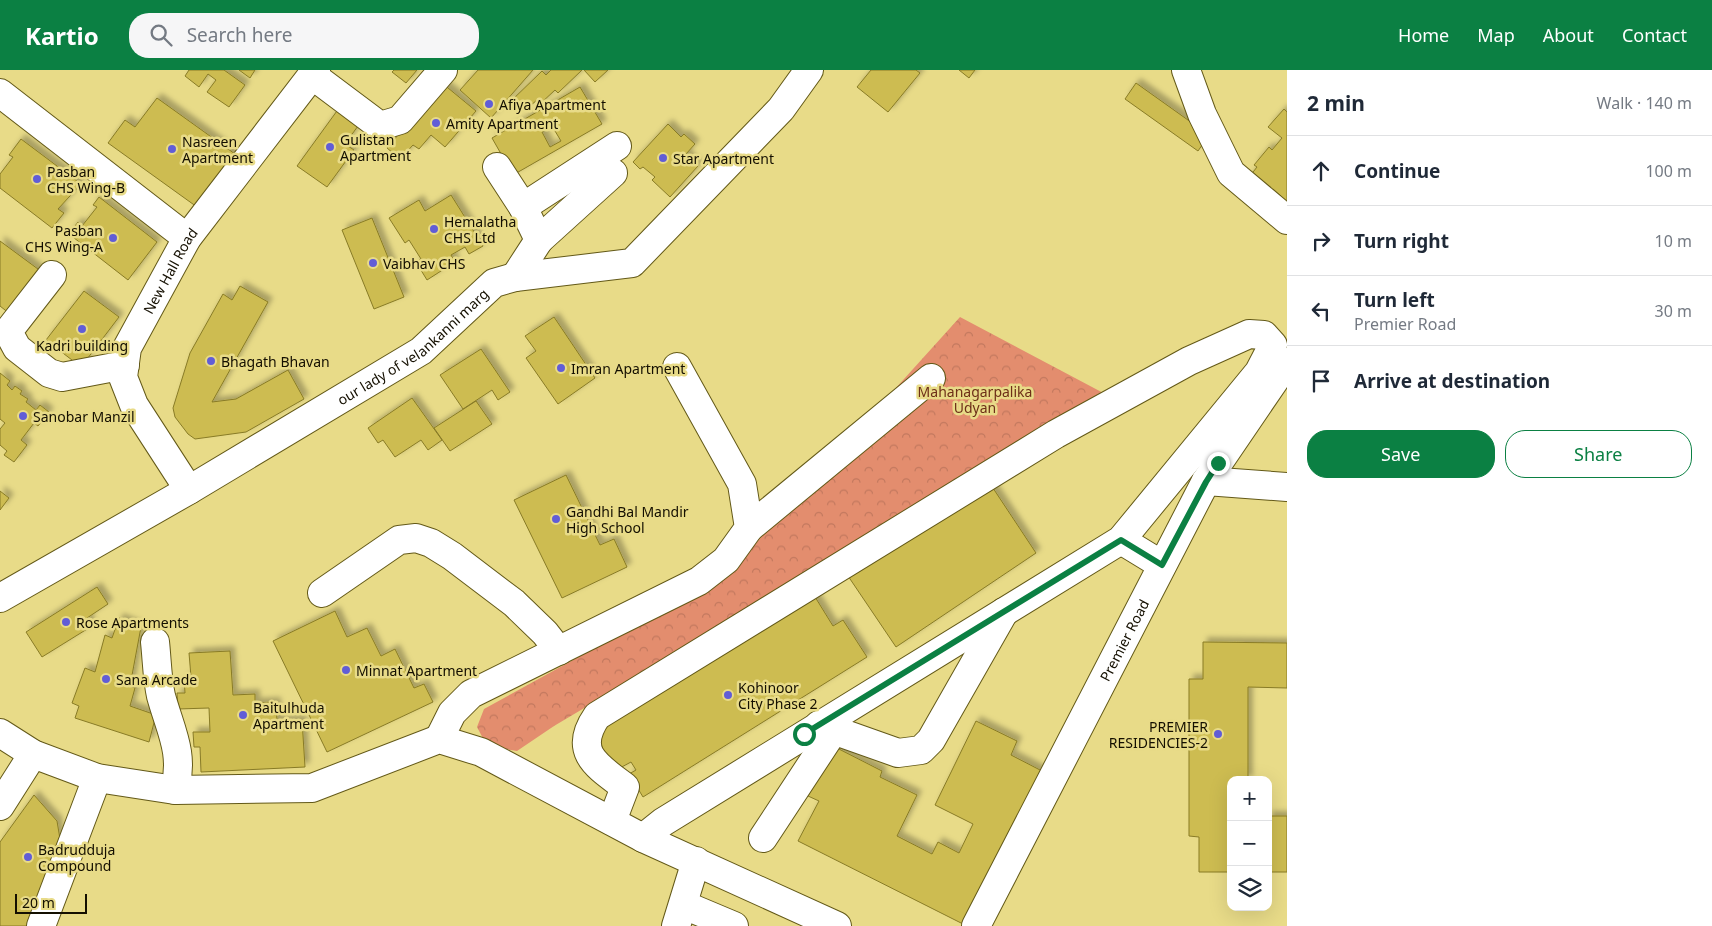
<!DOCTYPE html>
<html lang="en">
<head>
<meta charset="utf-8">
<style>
	body { margin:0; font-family:"Noto Sans",sans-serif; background:#f6f6f7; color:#1f2937 }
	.controls { position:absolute; right:15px; bottom:15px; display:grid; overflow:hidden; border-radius:10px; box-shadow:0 5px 20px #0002 }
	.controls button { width:45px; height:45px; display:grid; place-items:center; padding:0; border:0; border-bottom:1px solid #e0e1e3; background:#fff; color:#1f2937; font:25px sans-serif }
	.scale { position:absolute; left:15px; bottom:12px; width:72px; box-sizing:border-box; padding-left:5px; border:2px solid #140f00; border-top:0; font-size:14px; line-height:18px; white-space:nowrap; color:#140f00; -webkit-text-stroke:4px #e8db88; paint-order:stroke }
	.stop { position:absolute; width:15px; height:15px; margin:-11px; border:4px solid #0b8043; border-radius:50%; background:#fff }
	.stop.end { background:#0b8043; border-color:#fff; box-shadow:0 1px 5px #0008 }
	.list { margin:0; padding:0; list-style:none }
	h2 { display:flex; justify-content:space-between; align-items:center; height:65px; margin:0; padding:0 20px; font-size:21px }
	h2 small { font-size:16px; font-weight:400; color:#747a83 }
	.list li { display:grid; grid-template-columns:32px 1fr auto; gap:15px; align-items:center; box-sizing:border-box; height:70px; padding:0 20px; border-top:1px solid #e0e1e3 }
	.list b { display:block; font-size:19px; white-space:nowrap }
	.list p { margin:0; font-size:16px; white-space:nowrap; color:#747a83 }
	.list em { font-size:16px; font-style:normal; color:#747a83 }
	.actions { display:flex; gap:10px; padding:15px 20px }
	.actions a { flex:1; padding:11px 0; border:1px solid #0b8043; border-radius:20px; text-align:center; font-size:18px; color:#0b8043 }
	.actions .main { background:#0b8043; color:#fff }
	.icon { flex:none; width:28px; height:28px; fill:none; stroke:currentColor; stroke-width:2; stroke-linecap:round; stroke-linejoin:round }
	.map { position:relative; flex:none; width:1287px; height:856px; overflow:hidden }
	header { display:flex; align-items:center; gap:30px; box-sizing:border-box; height:70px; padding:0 25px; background:#0b8043; color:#fff }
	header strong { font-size:24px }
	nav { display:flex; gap:28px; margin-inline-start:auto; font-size:18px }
	.search { width:350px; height:45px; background:#f6f6f7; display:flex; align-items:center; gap:12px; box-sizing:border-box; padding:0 18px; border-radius:20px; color:#747a83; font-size:19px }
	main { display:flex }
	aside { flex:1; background:#fff }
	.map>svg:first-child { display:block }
	.forest { fill:url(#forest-crowns) }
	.building { fill:#cdbc51; stroke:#887b26; fill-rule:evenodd; filter:url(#shadow) }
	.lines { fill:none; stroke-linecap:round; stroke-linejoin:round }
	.minor-casing { stroke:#635918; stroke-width:30 }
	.minor { stroke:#fff; stroke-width:28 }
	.route { stroke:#0b8043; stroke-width:6 }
	.poi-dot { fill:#615dd6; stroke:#e8db88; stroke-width:2 }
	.labels { text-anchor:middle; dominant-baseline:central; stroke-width:5; stroke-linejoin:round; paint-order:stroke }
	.poi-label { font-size:14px; fill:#140f00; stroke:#e8db88; text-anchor:start }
	.street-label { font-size:14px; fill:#140f00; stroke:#e8db88 }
	.park-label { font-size:14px; fill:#6d2f18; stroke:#e8db88 }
</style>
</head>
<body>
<header>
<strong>Kartio</strong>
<div class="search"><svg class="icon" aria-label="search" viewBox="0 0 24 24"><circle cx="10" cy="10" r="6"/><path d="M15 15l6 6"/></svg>Search here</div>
<nav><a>Home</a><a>Map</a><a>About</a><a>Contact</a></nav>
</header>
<main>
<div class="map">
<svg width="1287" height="856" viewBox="0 0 1287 856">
	<defs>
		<pattern id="forest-crowns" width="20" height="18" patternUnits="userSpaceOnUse" patternTransform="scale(1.25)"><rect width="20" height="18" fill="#e38d6e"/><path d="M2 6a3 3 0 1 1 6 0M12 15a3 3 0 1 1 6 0" fill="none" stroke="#c2785e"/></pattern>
		<filter id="shadow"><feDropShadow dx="4.5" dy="-4.5" stdDeviation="2.5" flood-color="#0004"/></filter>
	</defs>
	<rect width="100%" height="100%" fill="#e8db88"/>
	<!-- forest -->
	<path class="forest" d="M960,247L1109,326L554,656L517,681L487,676L477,657L484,639L726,506Z"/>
	<!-- building -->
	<path class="building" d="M189,0H224L245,15L229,37L207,22L216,10L208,4L199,17L185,6Z
		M239,0H255L250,8Z
		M394,0H417L406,13L392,2Z
		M478,0H533L491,48L460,20Z
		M551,0H582L558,23L555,20L540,34L537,30L530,36L527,34L518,42L509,33L542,1L546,5Z
		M584,0H608L595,12Z
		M871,0H916L920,3L888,42L857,17Z
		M959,0H975L969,8Z
		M442,13L476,41L445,77L431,65L419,79L413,75L400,89L387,78Z
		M1136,13L1209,65L1198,81L1125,29Z
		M580,17L602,54L513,105L492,68ZM552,56L561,71L550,77L542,62Z
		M157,28L235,84L197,137L108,73L125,50L135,57Z
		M342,34L363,49L345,74L354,80L327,117L297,96Z
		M1284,39L1287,42V145L1274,134L1281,126L1273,119L1269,123L1246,111L1257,97L1254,95L1269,77L1272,80L1282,68L1268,57Z
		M668,54L681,67L684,64L695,74L686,84L698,96L670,127L652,110L655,107L643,97L640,99L633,92Z
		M21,69L81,114L58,139L64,143L52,158L0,118V104L13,87L9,85Z
		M451,125L483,176L469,184L465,177L451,185L455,192L427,210L416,192L421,189L409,170L405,173L389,148L419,130L425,141Z
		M99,127L157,172L128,210L69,164L78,152L82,156L97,137L93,135Z
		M372,148L404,227L374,239L342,160Z
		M0,171L42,202L10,244L0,236Z
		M240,216L268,232L212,332L236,329L288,300L304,329L246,362L195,369L188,364L175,347L173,338L190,283L223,224L232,230Z
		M84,221L119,247L81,297L46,270Z
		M554,247L595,308L558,334L526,288L536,281L525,266Z
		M481,279L510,322L498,330L492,320L463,339L440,305Z
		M0,303L10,311L7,315L12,320L15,316L22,321L20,324L28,329L26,332L36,340L40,335L49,342L38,356L34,353L21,370L27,375L14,392L4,385L7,381L0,375V359L5,353L0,349Z
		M412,328L442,370L428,380L421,370L395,387L383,370L378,373L368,358Z
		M476,331L492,354L450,381L434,358Z
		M566,405L600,475L614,469L627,497L562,528L514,430Z
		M987,409L1036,483L896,577L846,503Z
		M0,421L9,428L0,440Z
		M97,517L108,534L87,548L92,556L42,587L26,562Z
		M812,522L833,556L843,550L867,587L643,727L629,704L636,700L631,692L618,699L590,662Z
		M335,541L347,567L367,558L381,586L395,579L414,618L424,614L433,632L327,682L273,571Z
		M119,548L141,557L130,616L135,618L130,636L156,645L149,672L75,648L79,636L72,633L85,598L95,602L105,565L112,568Z
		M1203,572L1287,573V618L1248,617V710H1231V802H1199V767L1189,766V609H1203Z
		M230,581L233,625L255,624V633L276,632L277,651L302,650L305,697L201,702L200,677H194L193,662H210L209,638L178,639L177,623H185L184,608L191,607L189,583Z
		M976,651L1017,671L1011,685L1042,701L965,855L798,771L819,731L808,726L833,676L882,701L880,707L917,725L897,766L932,784L938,772L959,783L973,754L935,735Z
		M34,725L57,751L61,775L33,856H0V772Z
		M1268,746H1287V802H1268Z"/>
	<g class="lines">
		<defs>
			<g id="minor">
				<path d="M1186,0L1202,44L1231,103L1287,150"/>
				<path d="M312,5L380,56L400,50L443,0"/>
				<path d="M0,23L187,168"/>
				<path d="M497,97L523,137L539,170L515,207"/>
				<path d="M523,137L617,76"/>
				<path d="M539,170L613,103"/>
				<path d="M52,205L10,259L11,267L17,278L49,303L62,307L125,295"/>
				<path d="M1206,411L1287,417"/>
				<path id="s1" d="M189,420L134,335L123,307L127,278L187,168L316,0"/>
				<path d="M749,458L931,308"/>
				<path d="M1121,470L1162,495"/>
				<path d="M322,523L399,470L416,468L431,473L452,486L514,533L545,563L559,581"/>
				<path id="s2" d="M0,528L189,420L421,281L494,213L515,207L632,193L781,39L809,0"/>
				<path d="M155,572C157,590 157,608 161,626C171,662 184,682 175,720"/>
				<path d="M819,655L898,683L921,680L931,670L1004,542"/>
				<path d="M0,663L33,684L97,708L175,720L312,718L439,669L481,682L643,768L837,856"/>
				<path d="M439,669L452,643L471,624L699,511L726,490L749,458L742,414L677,297"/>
				<path d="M0,736L33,684"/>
				<path d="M612,751L625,717C597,696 572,682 597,646L1056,364L1189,291L1249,264L1264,265L1273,275L1259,302L1121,470L663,752L643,768"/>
				<path d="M763,768L834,660"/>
				<path d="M684,835L734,856"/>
				<path d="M41,856L97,708"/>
				<path d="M676,856L696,791"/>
				<path id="s3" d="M976,856L1206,411L1287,292"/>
			</g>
		</defs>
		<!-- minor casing -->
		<use href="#minor" class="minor-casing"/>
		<!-- minor -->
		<use href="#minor" class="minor"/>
	</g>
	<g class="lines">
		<!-- route -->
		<path class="route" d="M804,664L1121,470L1162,495L1206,412L1218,393"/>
	</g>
	<!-- markers -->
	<g class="poi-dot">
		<circle cx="489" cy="34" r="5"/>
		<circle cx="436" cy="53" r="5"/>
		<circle cx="330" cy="77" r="5"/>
		<circle cx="172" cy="79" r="5"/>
		<circle cx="663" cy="88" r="5"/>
		<circle cx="37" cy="109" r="5"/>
		<circle cx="434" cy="159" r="5"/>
		<circle cx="113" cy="168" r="5"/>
		<circle cx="373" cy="193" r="5"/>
		<circle cx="82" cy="259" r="5"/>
		<circle cx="211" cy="291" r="5"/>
		<circle cx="561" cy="298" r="5"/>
		<circle cx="23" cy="346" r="5"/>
		<circle cx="556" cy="449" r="5"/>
		<circle cx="66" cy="552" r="5"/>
		<circle cx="346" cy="600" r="5"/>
		<circle cx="106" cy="609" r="5"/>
		<circle cx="728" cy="625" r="5"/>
		<circle cx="243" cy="645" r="5"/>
		<circle cx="1218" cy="664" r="5"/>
		<circle cx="28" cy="787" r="5"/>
	</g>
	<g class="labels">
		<!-- poi labels -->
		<g class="poi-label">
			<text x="499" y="34">Afiya Apartment</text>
			<text x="446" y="53">Amity Apartment</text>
			<text x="340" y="69">Gulistan<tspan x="340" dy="16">Apartment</tspan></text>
			<text x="182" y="71">Nasreen<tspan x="182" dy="16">Apartment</tspan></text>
			<text x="673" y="88">Star Apartment</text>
			<text x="47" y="101">Pasban<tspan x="47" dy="16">CHS Wing-B</tspan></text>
			<text x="444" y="151">Hemalatha<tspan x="444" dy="16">CHS Ltd</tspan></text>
			<text x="103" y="160" text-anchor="end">Pasban<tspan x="103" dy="16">CHS Wing-A</tspan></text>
			<text x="383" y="193">Vaibhav CHS</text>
			<text x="82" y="275" text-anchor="middle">Kadri building</text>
			<text x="221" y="291">Bhagath Bhavan</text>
			<text x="571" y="298">Imran Apartment</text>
			<text x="33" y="346">Sanobar Manzil</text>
			<text x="566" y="441">Gandhi Bal Mandir<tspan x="566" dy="16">High School</tspan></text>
			<text x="76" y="552">Rose Apartments</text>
			<text x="356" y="600">Minnat Apartment</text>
			<text x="116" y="609">Sana Arcade</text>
			<text x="738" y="617">Kohinoor<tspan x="738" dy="16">City Phase 2</tspan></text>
			<text x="253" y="637">Baitulhuda<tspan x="253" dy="16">Apartment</tspan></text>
			<text x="1208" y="656" text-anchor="end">PREMIER<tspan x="1208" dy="16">RESIDENCIES-2</tspan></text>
			<text x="38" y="779">Badrudduja<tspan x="38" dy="16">Compound</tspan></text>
		</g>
		<!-- street labels -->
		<g class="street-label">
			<text stroke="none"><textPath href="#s1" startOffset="249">New Hall Road</textPath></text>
			<text stroke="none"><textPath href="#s2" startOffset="484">our lady of velankanni marg</textPath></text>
			<text stroke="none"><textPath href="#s3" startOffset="322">Premier Road</textPath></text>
		</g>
		<!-- park labels -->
		<g class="park-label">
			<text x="975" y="321">Mahanagarpalika<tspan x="975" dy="16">Udyan</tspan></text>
		</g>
	</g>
</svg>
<div class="controls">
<button>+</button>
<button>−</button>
<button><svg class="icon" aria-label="layers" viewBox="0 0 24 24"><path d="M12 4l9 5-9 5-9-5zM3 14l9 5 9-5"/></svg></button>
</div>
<div class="scale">20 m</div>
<div class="stop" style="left:804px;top:664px"></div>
<div class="stop end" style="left:1218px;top:393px"></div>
</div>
<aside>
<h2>2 min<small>Walk · 140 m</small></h2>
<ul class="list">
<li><svg class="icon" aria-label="ahead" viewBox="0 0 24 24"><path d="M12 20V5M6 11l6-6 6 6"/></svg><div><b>Continue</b></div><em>100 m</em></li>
<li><svg class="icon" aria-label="right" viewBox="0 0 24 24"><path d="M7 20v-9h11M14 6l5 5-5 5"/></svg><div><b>Turn right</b></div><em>10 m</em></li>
<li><svg class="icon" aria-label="left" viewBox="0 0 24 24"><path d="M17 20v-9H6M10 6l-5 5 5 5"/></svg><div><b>Turn left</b><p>Premier Road</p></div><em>30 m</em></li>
<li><svg class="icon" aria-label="arrive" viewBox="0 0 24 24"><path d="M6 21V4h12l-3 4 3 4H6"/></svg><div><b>Arrive at destination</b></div></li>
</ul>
<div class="actions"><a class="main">Save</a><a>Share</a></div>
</aside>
</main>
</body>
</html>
